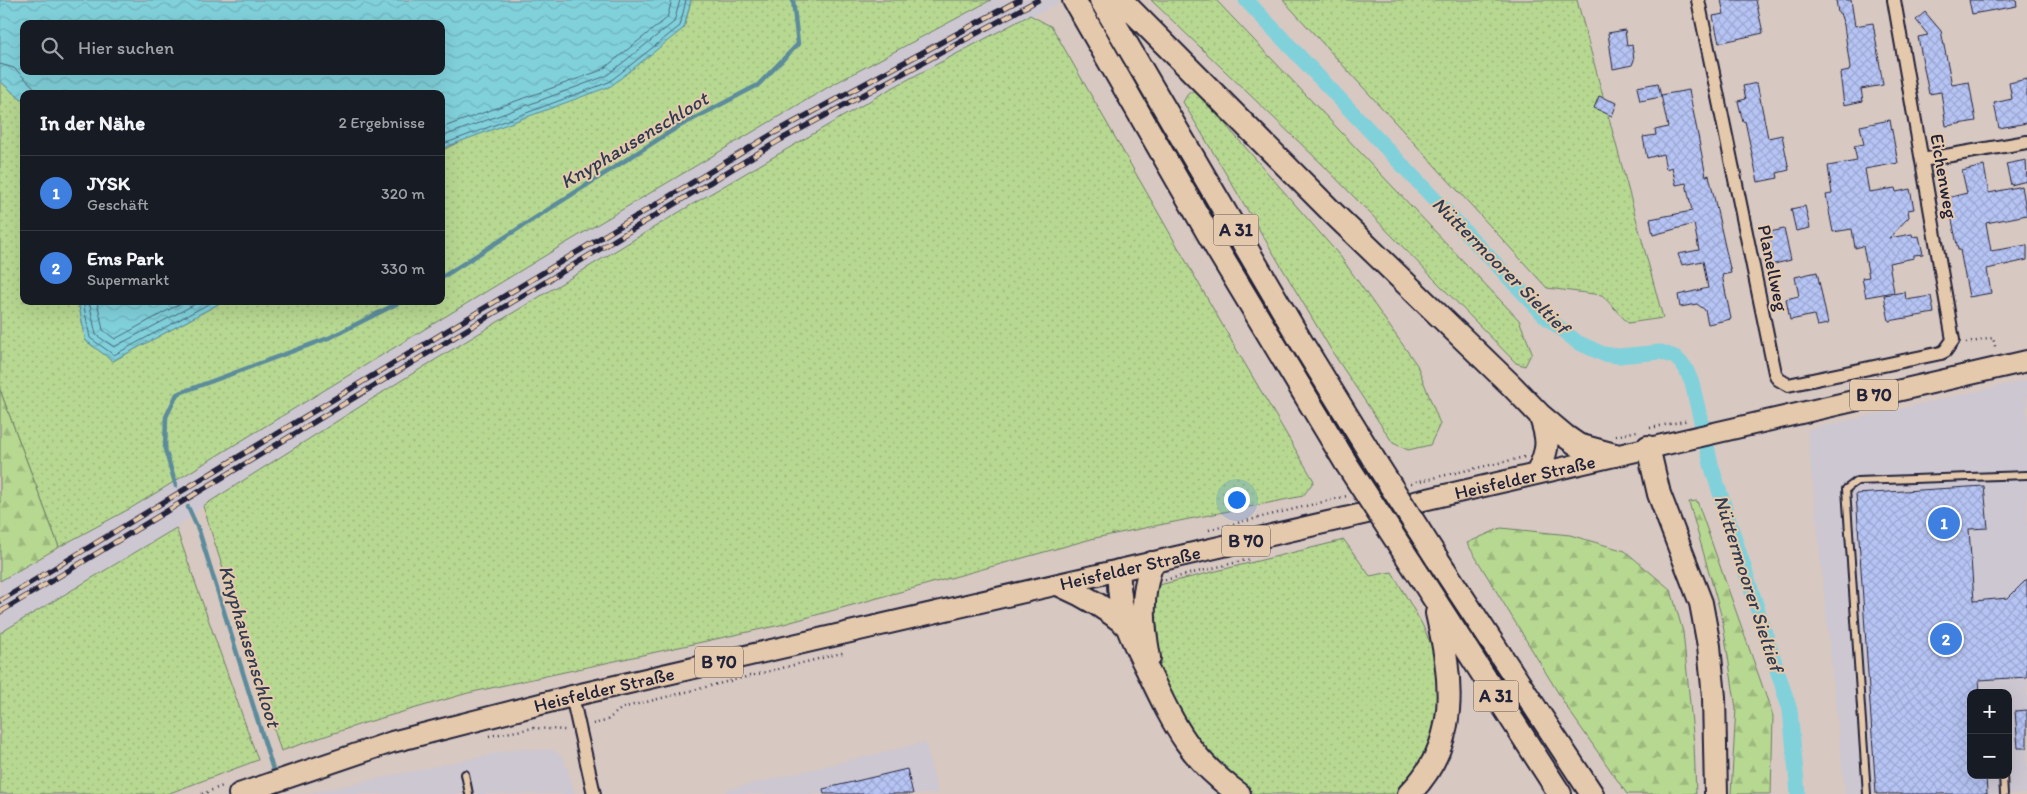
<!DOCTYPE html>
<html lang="de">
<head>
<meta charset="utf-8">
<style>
	body { margin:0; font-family:Itim,sans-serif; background:#242831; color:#f1f3f6 }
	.controls { position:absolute; right:15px; bottom:15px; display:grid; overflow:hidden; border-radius:10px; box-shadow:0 5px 20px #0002 }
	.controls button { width:45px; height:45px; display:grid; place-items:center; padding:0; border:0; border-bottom:1px solid #363941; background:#171b24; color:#f1f3f6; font:25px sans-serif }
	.you { position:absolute; left:1236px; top:499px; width:18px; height:18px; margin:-12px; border:4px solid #fff; border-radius:50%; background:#1a73e8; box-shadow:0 0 0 8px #1a73e833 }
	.badge { display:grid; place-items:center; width:32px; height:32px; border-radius:50%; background:#d1495b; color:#fff; font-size:16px; font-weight:700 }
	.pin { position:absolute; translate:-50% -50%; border:2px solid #fff; box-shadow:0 1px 5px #0006 }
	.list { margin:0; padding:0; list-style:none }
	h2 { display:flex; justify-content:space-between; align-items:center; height:65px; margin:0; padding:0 20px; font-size:21px }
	h2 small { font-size:16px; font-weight:400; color:#9ea1a6 }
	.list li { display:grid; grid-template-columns:32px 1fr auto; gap:15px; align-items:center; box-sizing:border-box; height:75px; padding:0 20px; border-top:1px solid #363941 }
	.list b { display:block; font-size:19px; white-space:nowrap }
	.list p { margin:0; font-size:16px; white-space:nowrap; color:#9ea1a6 }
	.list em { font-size:16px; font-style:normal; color:#9ea1a6 }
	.icon { flex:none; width:28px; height:28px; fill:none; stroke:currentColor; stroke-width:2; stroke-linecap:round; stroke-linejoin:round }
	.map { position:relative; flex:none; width:2027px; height:794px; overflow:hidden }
	.search { position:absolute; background:#171b24; box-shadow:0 5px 20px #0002; left:20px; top:20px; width:425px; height:55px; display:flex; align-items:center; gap:12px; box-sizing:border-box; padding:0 18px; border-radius:10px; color:#9ea1a6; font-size:19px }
	.panel { position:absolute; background:#171b24; box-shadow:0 5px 20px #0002; left:20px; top:90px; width:425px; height:215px; border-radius:10px }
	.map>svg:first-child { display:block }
	.built { fill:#cdc7d1; fill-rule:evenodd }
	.grass { fill:url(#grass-dots); stroke:#6c7d66 }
	.forest { fill:url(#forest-firs); stroke:#6c7d66 }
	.water { fill:url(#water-waves); stroke:#5b8b9b; fill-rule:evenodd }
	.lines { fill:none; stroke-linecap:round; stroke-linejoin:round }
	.shore { stroke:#48687b; stroke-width:1 }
	.stream { stroke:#5b8b9b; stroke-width:4.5 }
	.canal { stroke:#81d1db; stroke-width:15 }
	.building { fill:url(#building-cross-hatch); stroke:#22223b }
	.service-casing { stroke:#22223b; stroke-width:10 }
	.minor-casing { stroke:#22223b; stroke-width:16 }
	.primary-casing { stroke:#22223b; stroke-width:24 }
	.motorway-casing { stroke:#22223b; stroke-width:26 }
	.path { stroke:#22223b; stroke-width:2.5; stroke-dasharray:1 4; stroke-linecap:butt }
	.service { stroke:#e5c9ac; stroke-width:6 }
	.minor { stroke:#e5c9ac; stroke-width:12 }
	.primary { stroke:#e5c9ac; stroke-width:20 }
	.motorway { stroke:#e5c9ac; stroke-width:22 }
	.rail-casing { stroke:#22223b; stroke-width:5.5 }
	.rail { stroke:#e5c9ac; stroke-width:4; stroke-dasharray:11; stroke-linecap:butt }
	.motorway-bridge-casing { stroke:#22223b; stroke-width:26; stroke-linecap:butt }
	.motorway-bridge { stroke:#e5c9ac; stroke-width:22 }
	.labels { text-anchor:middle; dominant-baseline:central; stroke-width:4; stroke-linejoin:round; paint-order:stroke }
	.shield { fill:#e5c9ac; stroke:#5c545d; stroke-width:1 }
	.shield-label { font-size:18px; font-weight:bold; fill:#22223b }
	.street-label { font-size:19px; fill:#22223b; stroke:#e5c9ac }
	.water-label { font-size:20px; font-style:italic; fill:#303c53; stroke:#e5c9ac }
</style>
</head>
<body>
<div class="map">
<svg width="2027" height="794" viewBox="0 0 2027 794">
	<defs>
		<pattern id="grass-dots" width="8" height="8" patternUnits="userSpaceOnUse" patternTransform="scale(1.25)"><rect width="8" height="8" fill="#b7d891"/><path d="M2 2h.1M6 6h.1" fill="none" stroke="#9db97e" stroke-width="1.8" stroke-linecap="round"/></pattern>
		<pattern id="forest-firs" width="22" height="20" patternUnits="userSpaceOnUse" patternTransform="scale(1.25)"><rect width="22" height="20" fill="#b7d891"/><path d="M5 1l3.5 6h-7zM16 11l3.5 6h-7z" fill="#9db97e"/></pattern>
		<pattern id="water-waves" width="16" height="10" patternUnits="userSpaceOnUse" patternTransform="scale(1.25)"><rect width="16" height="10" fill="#81d1db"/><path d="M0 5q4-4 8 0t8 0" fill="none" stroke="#6fb3bd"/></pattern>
		<pattern id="building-cross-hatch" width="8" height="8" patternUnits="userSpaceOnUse" patternTransform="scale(1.25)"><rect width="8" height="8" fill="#b6c4f4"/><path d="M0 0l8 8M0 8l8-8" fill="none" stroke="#9ca8d2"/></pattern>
	</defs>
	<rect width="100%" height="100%" fill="#d7c8c2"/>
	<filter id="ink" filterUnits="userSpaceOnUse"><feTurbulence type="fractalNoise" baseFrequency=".02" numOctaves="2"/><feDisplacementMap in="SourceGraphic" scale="10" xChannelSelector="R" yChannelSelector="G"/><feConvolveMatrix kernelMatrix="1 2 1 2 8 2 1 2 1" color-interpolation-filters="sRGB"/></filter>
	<g filter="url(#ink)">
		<!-- built -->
		<path class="built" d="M991,0H1064L890,89L686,208L203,506L176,528L0,633V581L131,508L561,246L830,86Z
			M2027,380V794H1845L1807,430ZM1971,693H2008V775H1971Z
			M925,742L938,794H727L726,790Z
			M516,749L554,750L564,759L575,794H306Z"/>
		<!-- grass -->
		<path class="grass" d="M691,0H991L830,86L561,246L131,508L59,547L0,390V81L24,102V301H78L86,341L113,361L224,301H441V151L684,28Z
			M1151,0H1216L1519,320L1532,352L1525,366L1516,363L1322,164Z
			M1283,0H1577L1663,318L1628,323L1602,295L1547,288Z
			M1030,15L1052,27L1235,347L1314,481L1303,496L1095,538L780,625L468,693L361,724L281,751L203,506L402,380L686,208L890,89Z
			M1189,92H1197L1340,256L1417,365L1440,424L1430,445L1408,450L1393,443L1333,353L1183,102Z
			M176,528L258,760L167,794H0V633Z
			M1344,540L1370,576L1392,572L1422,624L1436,656L1441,728L1412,780L1396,794H1252L1234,783L1196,746L1155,662L1152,593L1159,585Z"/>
		<!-- forest -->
		<path class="forest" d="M0,390L59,547L0,581Z
			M1697,501L1773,716L1771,794H1731L1736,708L1722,618L1689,502Z
			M1501,528L1570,535L1625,551L1671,590L1683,632L1694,744L1696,794H1627L1568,709L1467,543Z"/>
		<!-- water -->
		<path class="water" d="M0,0H691L684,28L611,86L448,146L441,151V94H24V102L0,81ZM24,24H441V71H24Z
			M78,301H224L113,361L86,341Z"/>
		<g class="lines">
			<!-- shore -->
			<path class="shore" d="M0,64L14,68L41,94
				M441,128L602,70L667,18L672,0
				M441,137L606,76L674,22L680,0
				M441,145L609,82L680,26L686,0
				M83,301L90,338L114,355L214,301
				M89,301L96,335L114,347L201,301
				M97,301L103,330L115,339L185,301"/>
			<!-- stream -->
			<path class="stream" d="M441,278L676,128L758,85L798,44L793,0
				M176,486L165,449L166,417L177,394L331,337L402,301
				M188,507L199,531L275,776"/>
			<!-- canal -->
			<path class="canal" d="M1246,0L1546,317L1577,342L1603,354L1618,356L1661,352L1675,357L1685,367L1692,383L1712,468L1790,710L1798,794"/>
		</g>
		<!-- building -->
		<path class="building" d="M1721,0H1756L1763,33L1719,43L1713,16L1724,14Z
			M1836,0H1851L1855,26L1873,23L1883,85L1861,89L1863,101L1844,105L1840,73L1849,71L1850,68L1844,25L1840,13H1838Z
			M1969,0H2016L2017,6L1972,14Z
			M1925,12L1941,31L1952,85L1969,82L1976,121L1946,126L1941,92L1929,94L1918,37L1928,35L1916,20Z
			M1625,30L1627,46L1632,45L1634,60L1632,65L1613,69L1608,33Z
			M2027,79V123L1999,128L1994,103L2012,99L2009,83Z
			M1658,83L1661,97L1640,101L1637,87Z
			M1757,83L1768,138L1782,135L1789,170L1777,173L1778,178L1758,182L1745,121L1743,122L1738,101L1746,99L1743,86Z
			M1689,90L1706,176L1709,175L1731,273L1722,275L1731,319L1708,324L1705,310L1697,304L1680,307L1678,295L1708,288L1703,261L1682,265L1678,254L1699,250L1694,224L1653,235L1650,219L1692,211L1686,183L1676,185L1672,167L1666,169L1663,154L1647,158L1643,137L1656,135L1655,130L1668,127L1661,95Z
			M1599,96L1617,103L1612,116L1594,108Z
			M1890,120L1898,163L1865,169L1869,192L1895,188L1896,192L1910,189L1914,209L1908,210L1909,217L1889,238L1912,234L1913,237L1919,236L1923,254L1914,255V258L1889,263L1894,292L1866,297L1862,278L1869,277L1863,246L1855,248L1852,229L1833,232L1826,195L1832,194L1828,166L1857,161L1854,146L1864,144L1860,126Z
			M2026,160L2027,181L2011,185L2006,164Z
			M1984,166L1989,193L2022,186L2027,215L1986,223L1991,251L2027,245V260L1987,269L1991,293L1969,297L1960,250H1958L1950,210L1946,211L1943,199L1967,193L1962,171Z
			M1805,206L1810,228L1796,231L1791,209Z
			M1784,229L1791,260L1770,265L1765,233Z
			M1817,272L1828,324L1817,326L1814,315L1790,320L1786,299L1799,296L1795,277Z
			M1905,292L1906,300L1931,296L1934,313L1889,321L1884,295Z
			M1984,486L1988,528L1969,529L1974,601L2008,598L2027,579V677L1979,680L1980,693H1971V775H1986L1987,794H1876L1856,494Z
			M2027,710V748H2018L2015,711Z
			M907,769L913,794H824L823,789Z"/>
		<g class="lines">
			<defs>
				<path id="service" d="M465,774L469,794
					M2003,775L2004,794
					M1867,794L1846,489L1857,481L2027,475"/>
				<path id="minor" d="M1698,0L1775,373L1778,379L1788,385L1941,353L1945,351L1953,340L1894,0
					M1922,160L2027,142
					M572,696L594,794"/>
				<g id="primary">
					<path id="s1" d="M239,794L392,742L572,696L2027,361"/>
				</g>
				<path id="motorway" d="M1074,0L1217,249L1346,463
					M1101,0L1302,343L1373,458
					M1121,0L1332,212L1512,386L1540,415L1565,436L1578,445L1615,455
					M1648,447L1659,494L1701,603L1709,646L1714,697L1716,794
					M1538,472C1549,448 1549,440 1540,415
					M1436,557L1592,794
					M1411,563L1560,794
					M1119,571C1117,612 1131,637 1149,673C1175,727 1189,758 1239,794
					M1060,585C1085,596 1105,607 1126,625
					M1149,658C1143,624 1140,597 1152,563
					M1409,794C1461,742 1452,679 1437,613"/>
			</defs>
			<!-- service casing -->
			<use href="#service" class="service-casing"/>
			<!-- minor casing -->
			<use href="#minor" class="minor-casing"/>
			<!-- primary casing -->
			<use href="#primary" class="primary-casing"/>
			<!-- motorway casing -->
			<use href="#motorway" class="motorway-casing"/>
			<!-- path -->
			<path class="path" d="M1966,343L1993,338L1996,350
				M1650,428L1689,420
				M1616,436L1637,431
				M1411,483L1525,457
				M1209,530L1347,496
				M1165,580L1250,559
				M593,724L606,721L622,708L846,652
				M489,736L534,728L565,730
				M202,794L225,785"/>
			<!-- service -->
			<use href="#service" class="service"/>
			<!-- minor -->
			<use href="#minor" class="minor"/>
			<!-- primary -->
			<use href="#primary" class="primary"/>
			<!-- motorway -->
			<use href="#motorway" class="motorway"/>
			<defs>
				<path id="rail" d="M0,601L774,133L1019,0
					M0,612L780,140L1038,0"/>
			</defs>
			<!-- rail casing -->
			<use href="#rail" class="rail-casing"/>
			<!-- rail -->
			<use href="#rail" class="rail"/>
			<defs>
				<path id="motorway-bridge" d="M1373,458L1436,557
					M1346,463L1411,563"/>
			</defs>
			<!-- motorway-bridge casing -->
			<use href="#motorway-bridge" class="motorway-bridge-casing"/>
			<!-- motorway-bridge -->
			<use href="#motorway-bridge" class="motorway-bridge"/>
		</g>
	</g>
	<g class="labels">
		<!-- shield labels -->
		<g class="shield">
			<rect x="1213.5" y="214.5" width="45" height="31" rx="4"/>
			<rect x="1850" y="379.5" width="48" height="31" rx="4"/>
			<rect x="1222" y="525.5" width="48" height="31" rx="4"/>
			<rect x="695" y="646.5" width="48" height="31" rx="4"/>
			<rect x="1473.5" y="680.5" width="45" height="31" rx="4"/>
		</g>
		<g class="shield-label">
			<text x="1236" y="230">A 31</text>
			<text x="1874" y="395">B 70</text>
			<text x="1246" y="541">B 70</text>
			<text x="719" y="662">B 70</text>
			<text x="1496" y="696">A 31</text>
		</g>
		<!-- street labels -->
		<g class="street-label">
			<text transform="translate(1944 176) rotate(80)">Eichenweg</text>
			<text transform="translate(1773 268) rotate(78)">Planellweg</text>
			<text stroke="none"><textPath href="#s1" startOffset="1325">Heisfelder Straße</textPath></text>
			<text stroke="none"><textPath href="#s1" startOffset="920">Heisfelder Straße</textPath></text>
			<text stroke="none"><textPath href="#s1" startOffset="380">Heisfelder Straße</textPath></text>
		</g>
		<!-- water labels -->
		<g class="water-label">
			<text transform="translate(634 140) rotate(-31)">Knyphausenschloot</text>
			<text transform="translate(1501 265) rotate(45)">Nüttermoorer Sieltief</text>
			<text transform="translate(1749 583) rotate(72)">Nüttermoorer Sieltief</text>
			<text transform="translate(250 646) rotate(73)">Knyphausenschloot</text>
		</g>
	</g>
</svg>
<div class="controls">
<button>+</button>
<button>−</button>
</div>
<div class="you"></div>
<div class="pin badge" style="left:1944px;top:523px;background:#3f7fe0">1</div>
<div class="pin badge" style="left:1946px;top:639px;background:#3f7fe0">2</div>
<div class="search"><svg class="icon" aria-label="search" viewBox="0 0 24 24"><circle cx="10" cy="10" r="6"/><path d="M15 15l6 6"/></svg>Hier suchen</div>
<section class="panel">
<h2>In der Nähe<small>2 Ergebnisse</small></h2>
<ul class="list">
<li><span class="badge" style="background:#3f7fe0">1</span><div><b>JYSK</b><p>Geschäft</p></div><em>320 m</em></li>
<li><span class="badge" style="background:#3f7fe0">2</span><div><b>Ems Park</b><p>Supermarkt</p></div><em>330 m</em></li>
</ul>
</section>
</div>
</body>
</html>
